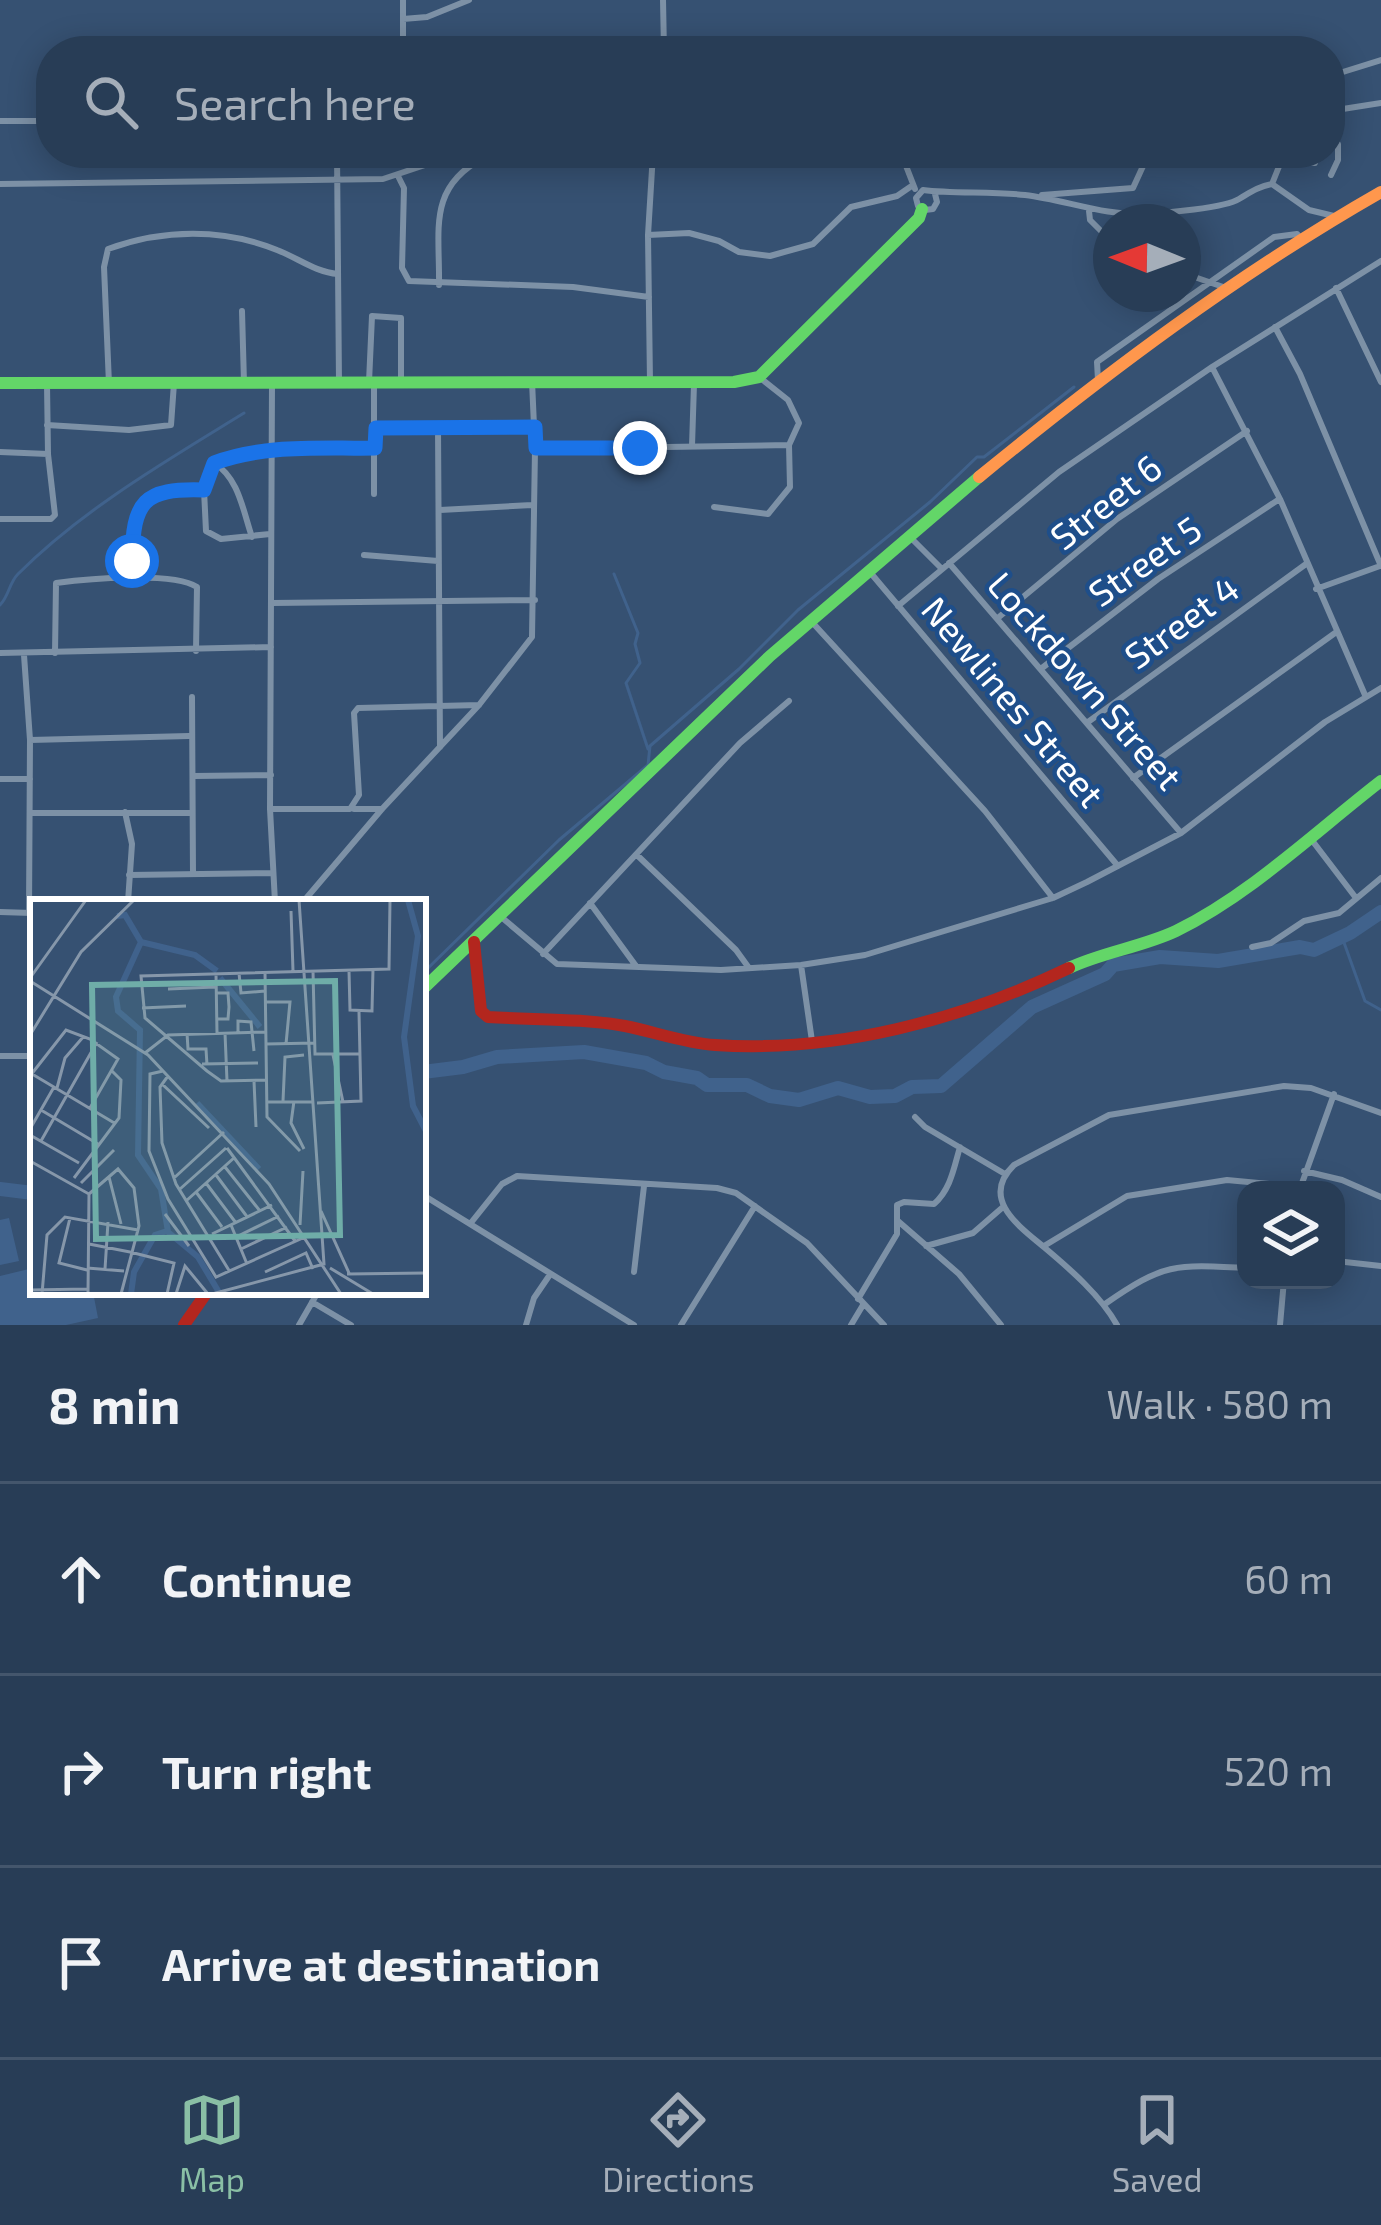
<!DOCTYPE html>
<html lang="en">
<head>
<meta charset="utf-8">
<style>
	body { margin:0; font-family:"Exo 2",sans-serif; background:#344860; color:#f1f3f6 }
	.controls { position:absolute; right:36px; bottom:36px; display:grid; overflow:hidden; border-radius:24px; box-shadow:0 6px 30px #0003 }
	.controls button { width:108px; height:108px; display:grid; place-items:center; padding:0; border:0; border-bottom:3px solid #44566c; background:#283d56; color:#f1f3f6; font:60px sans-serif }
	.compass { position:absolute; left:1093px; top:204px; width:108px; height:108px; border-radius:50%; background:#283d56; box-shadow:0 6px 30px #0003; rotate:271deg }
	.stop { position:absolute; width:36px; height:36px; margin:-27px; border:9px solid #1a73e8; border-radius:50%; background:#fff }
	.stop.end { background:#1a73e8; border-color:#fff; box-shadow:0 3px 12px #0008 }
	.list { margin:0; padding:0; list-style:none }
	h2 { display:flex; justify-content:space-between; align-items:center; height:156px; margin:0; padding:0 48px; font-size:51px }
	h2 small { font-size:39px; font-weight:400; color:#a5aeb9 }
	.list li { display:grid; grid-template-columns:78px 1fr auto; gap:36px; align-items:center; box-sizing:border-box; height:192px; padding:0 48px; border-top:3px solid #44566c }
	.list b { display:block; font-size:45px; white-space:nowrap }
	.list em { font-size:39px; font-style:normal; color:#a5aeb9 }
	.icon { flex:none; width:66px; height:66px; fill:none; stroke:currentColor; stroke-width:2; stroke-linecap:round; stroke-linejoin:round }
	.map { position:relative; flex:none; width:1381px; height:1325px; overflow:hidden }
	.search { position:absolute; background:#283d56; box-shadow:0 6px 30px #0003; left:36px; right:36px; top:36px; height:132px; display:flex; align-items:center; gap:30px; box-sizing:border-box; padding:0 42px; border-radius:48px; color:#a5aeb9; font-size:45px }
	.sheet { height:732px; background:#283d56 }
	nav { display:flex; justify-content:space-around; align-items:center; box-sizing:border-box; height:168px; border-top:3px solid #44566c; background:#283d56; font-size:33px; color:#a5aeb9 }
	nav a { display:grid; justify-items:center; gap:6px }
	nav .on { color:#8abfa5 }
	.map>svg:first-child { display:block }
	.water { fill:#40628c }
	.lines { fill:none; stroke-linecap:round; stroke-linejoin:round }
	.stream { stroke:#40628c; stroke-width:3 }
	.river { stroke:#40628c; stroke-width:14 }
	.street { stroke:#7d91a6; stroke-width:6 }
	.fast { stroke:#63d668; stroke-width:12 }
	.slow { stroke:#ff974d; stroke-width:12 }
	.jam { stroke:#b3261e; stroke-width:12 }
	.route { stroke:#1a73e8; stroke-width:15 }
	.labels { text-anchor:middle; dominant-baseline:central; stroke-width:9; stroke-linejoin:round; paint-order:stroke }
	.street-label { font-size:36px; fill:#fff; stroke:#1e4e8a }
	.inset-river { fill:none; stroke:#40628c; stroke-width:6 }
	.inset-road { fill:none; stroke:#8697aa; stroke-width:3 }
	.view { fill:#6fada8; fill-opacity:0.15; stroke:#6fada8; stroke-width:6 }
	.inset-edge { fill:none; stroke:#fff; stroke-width:6 }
</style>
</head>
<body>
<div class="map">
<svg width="1381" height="1325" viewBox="0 0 1381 1325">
	<rect width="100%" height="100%" fill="#365172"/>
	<!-- water -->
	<path class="water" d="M9,1218L19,1261L0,1265V1220Z
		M33,1268V1292H93L98,1318L66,1325H0V1276Z"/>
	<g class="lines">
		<!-- stream -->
		<path class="stream" d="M614,574L638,633L635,644L640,663L626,683L648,749
			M0,605C9,596 9,583 18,574C83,509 166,461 244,413
			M1342,937L1365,1001L1381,1010
			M423,973L559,840L648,765L650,746L739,669L798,610L930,502L977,457H984L1074,387"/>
		<!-- river -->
		<path class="river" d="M423,1072L463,1067L497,1057L584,1052L646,1063L664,1072L697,1078L707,1085H747L770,1096L799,1100L838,1088L870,1097L895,1096L912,1087L941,1086L1032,1007L1105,974L1113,965L1160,957L1218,961L1300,947L1314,950L1350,933L1381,912
			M0,1189L33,1193"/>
		<!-- street -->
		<path class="street" d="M403,0V51
			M663,0L664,51
			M403,19L427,17L469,0
			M1330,76L1381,60
			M1330,111L1381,103
			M0,121H51
			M1330,145L1338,144V160L1331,175
			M337,153L339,383
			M901,153L915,189
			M398,176L404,188L402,268L409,281L573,287L649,297
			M0,184L383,179L449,157L554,153
			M1272,184L1280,164L1297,159L1315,163L1318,153
			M935,194L937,202L933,209L925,210L918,206L916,198L923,190C954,194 991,191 1025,195C1066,200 1104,216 1146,214C1164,213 1225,208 1239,199C1251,192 1257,187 1272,184L1309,210L1334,216
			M1042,195L1133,188L1149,153
			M1089,211L1090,220L1111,241
			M648,235L689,233L719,241L739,252L770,256L813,244L851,207L897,196L913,185
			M1183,273L1229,289
			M439,285C440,230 427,188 483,158
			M1336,288L1381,382
			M242,311L244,383
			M1275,327L1300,374L1381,566
			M1212,367L1280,499L1365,695
			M1098,380L1097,362L1274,237L1297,234L1302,240
			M369,382L372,316L401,318V382
			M650,382L648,235L653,153
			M109,384L104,267L108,249C163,229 223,228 277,250C298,258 315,272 338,274
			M272,384L270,809L275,902
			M374,384V494
			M47,425L129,430L171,425L174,383
			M377,427H535
			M438,427L440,747
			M692,446L694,384
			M535,449L789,445
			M0,452L48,454
			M214,463C239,478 243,511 252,537
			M714,507L768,514L790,487L789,445L799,423L788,400L759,377
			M440,510L532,505
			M0,519H51L55,515L48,454L47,384
			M270,534L221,539L206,531L204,490L214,463L281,450L375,449
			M908,535L942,569
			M364,555L438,561
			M949,563L1181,833
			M869,571L1118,866
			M132,579C133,513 126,487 204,490
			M1316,589L1380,566
			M272,603L535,600
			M898,606L1059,472L1212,367L1381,261
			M999,617L1117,519L1247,431
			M811,621L985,811L1053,898
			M0,653L271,647
			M55,653L56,583C86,579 173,571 197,587L196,651
			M24,655L30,740L29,913
			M1042,668L1158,579L1278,500
			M192,697L193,874
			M1088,722L1306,564
			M30,740L189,736
			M194,776L271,775
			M1133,778L1335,633
			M0,779H30
			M270,809H350L359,795L354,713L358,708L479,705
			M354,809H382
			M125,812L132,844L128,902
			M30,813H192
			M1311,839L1356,898
			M638,856L736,950L749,968
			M129,875L273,873
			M303,902L382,809L479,705L532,637L535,449L532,381
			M590,903L636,966
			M0,912L32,913
			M500,916L557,964L721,970L801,965L865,955L1053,898L1087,882L1181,833L1325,722L1381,688
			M1252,947L1271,943L1304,921L1339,913L1381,878
			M543,954L740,743L789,701
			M801,965L812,1041
			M0,1056H33
			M915,1117L925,1127L1005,1174
			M1304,1171L1342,1180L1381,1197
			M1301,1186L1334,1094
			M423,1195L634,1325
			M898,1221L959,1274L1001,1325
			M470,1224L502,1184L517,1176L717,1188L736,1193L807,1243L884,1325
			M926,1246L973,1233L1003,1207
			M1044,1246L1127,1196L1227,1180L1300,1187
			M1336,1261L1381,1266
			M634,1272L644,1186
			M858,1299L897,1234V1205L904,1202L934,1204C951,1189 954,1167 960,1147
			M312,1302L351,1325
			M1105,1304C1164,1263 1175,1264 1246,1268
			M299,1325L318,1292
			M526,1325L534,1298L549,1276
			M681,1325L755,1206
			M851,1325L863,1305
			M1117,1325C1101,1296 1070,1269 1045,1248C1020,1227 979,1199 1014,1165L1109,1115L1284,1086L1311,1088L1381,1113
			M1280,1325L1284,1280"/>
		<!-- fast -->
		<path class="fast" d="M0,383L734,382L759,377L919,218L922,209
			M1069,968C1103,952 1142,947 1176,931C1251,894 1315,832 1381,781
			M423,989L770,656L979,477"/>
		<!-- slow -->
		<path class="slow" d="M979,477C1106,373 1239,273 1381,192"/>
		<!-- jam -->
		<path class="jam" d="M474,942L481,1011L488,1017C533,1020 581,1018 625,1026C655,1032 685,1043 715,1045C836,1053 961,1020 1069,968
			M184,1325L207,1292"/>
	</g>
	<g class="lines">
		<!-- route -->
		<path class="route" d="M132,561C133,501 143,488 204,490L214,463C264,444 322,449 375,448L376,428L535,427L536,448H640"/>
	</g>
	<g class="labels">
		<!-- street labels -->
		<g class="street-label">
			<text transform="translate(1105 501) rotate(-38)">Street 6</text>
			<text transform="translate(1144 560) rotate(-35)">Street 5</text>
			<text transform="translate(1181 621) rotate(-36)">Street 4</text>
			<text transform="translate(1086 680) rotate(49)">Lockdown Street</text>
			<text transform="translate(1014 701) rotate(50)">Newlines Street</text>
		</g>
	</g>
	<!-- overview -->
	<g transform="translate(30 899)">
		<rect width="396" height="396" fill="#365172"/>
		<path class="inset-river" d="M378,1L388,37L374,138L383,207L396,232M87,17L95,16L111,43L86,98L88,112L110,131L108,256L131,290L138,333L168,358L190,395M111,43L165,56L187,72M190,79L230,128M167,204L229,270M101,395L104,373L125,336L137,332"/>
		<path class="inset-road" d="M261,12L263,72M283,72L285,155H330M319,72L320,111L342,112L343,70M235,73L237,218L270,252M209,74L211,94L235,92M186,75L187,134M0,79L56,1M0,82L118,156L239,285L311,395M138,90L185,88M185,94H198L199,108L198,120H187M235,103H260L256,145M112,109L156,107M208,133V122L221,123L224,152M157,134L158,150H176L177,166M195,134L197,182M0,136L51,53L104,1M236,145L285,144M115,154L138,136L236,133M303,156L313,203M172,165L228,164M133,172L120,175L119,252L138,300L186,378L275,338M2,175L86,225M0,177L36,131L60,140L88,160L60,209M138,177L130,188L132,244L146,285L200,373M237,181L191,182L177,172L115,119L111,77L359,70L360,1M224,182L226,228M132,185L179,229M27,189L35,159L54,137M253,202L255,158L274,156M264,202L261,224L274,250M238,203H282M287,204L331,202L329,113M11,211L68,245M0,230L24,188M0,236L49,264M11,242L67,143M197,249L265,342M0,262L59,295L58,395M195,268L230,312M186,276L218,319M79,278L91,325M44,279L89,219L91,181L82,172M144,279L194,233M51,284L84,251M176,284L206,324M150,290L196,249M166,293L192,328M59,295L88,270L104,289L109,327L91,395M156,302L205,258M291,312L319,374M135,315L159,347M40,319L29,364L57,371M201,326L217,365M270,326L273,272M182,335L242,306M206,338L249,317M59,345L100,353M211,350L257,328M100,353L144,364L137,395M57,369L94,372M300,369L343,395M75,370L78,323M235,373L276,354L283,370M317,375L396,374M0,391L57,390M12,395L17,336L35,318L108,331M146,395L155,367L178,395M182,395L294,365L269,1"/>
		<path class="view" d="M305,82L310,336L66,340L62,86Z"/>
		<rect width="396" height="396" class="inset-edge"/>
	</g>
</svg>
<div class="controls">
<button><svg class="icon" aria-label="layers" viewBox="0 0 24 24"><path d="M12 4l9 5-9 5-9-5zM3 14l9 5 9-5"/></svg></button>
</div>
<svg class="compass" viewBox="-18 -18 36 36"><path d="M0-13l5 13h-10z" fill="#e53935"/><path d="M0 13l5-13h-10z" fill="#a5aeb9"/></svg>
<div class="stop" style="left:132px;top:561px"></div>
<div class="stop end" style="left:640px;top:448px"></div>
<div class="search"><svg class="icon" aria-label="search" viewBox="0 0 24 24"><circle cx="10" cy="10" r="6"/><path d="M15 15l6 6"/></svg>Search here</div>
</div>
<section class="sheet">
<h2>8 min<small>Walk · 580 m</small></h2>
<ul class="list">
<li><svg class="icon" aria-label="ahead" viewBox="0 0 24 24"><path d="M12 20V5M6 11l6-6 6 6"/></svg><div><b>Continue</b></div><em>60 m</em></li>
<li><svg class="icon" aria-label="right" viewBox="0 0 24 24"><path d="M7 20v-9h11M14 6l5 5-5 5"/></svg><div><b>Turn right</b></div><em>520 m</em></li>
<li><svg class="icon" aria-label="arrive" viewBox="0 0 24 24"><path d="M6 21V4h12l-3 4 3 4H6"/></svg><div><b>Arrive at destination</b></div></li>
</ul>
</section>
<nav>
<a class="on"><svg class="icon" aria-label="map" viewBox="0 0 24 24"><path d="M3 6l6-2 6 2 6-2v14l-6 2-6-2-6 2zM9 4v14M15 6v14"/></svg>Map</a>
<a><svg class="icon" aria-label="directions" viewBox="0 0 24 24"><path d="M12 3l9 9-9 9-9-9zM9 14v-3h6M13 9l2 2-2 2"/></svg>Directions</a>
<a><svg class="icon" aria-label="saved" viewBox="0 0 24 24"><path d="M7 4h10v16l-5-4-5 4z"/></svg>Saved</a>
</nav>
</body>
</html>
